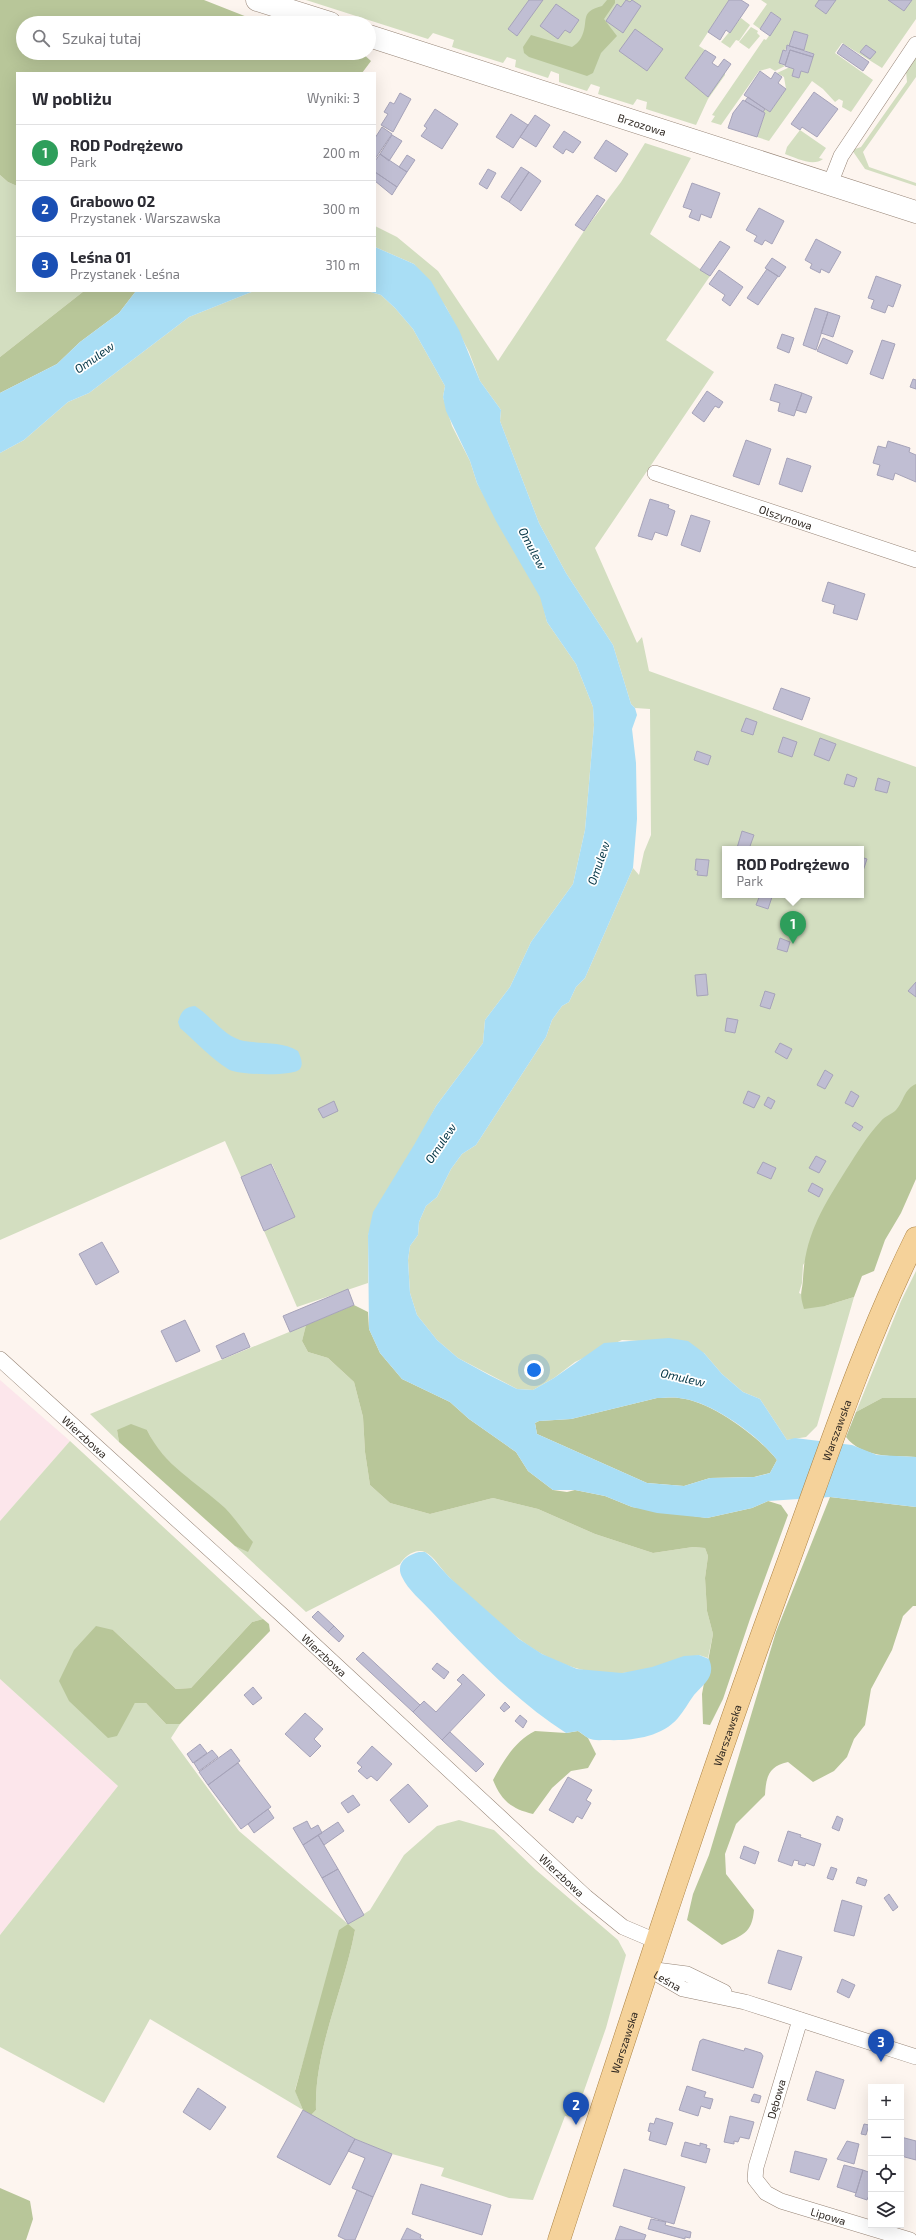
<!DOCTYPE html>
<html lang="pl">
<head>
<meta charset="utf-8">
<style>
	body { margin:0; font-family:"Exo 2",sans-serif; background:#f2f2f3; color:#2b2b33 }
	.controls { position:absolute; right:12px; bottom:12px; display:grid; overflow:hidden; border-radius:0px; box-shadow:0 4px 16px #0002 }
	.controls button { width:36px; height:36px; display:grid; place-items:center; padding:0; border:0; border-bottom:1px solid #e1e1e2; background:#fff; color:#2b2b33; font:20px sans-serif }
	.you { position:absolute; left:534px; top:1370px; width:14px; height:14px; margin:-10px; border:3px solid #fff; border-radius:50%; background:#1a73e8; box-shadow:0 0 0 6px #1a73e833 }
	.badge { display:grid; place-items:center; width:26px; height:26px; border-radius:50%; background:#4d53c9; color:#fff; font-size:13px; font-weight:700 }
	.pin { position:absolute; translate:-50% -33px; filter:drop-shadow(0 1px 2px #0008) }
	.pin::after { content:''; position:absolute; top:21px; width:14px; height:12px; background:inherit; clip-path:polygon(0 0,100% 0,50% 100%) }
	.popup { position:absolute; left:722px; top:846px; width:142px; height:52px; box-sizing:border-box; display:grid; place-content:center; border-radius:0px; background:#fff; filter:drop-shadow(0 1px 3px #0005); font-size:13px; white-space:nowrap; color:#7c7c81 }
	.popup b { font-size:15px; color:#2b2b33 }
	.popup::after { content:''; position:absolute; left:50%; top:100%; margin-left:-8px; border:8px solid transparent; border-top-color:#fff }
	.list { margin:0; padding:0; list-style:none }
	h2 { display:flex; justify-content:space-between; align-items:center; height:52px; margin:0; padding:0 16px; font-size:17px }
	h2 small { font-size:13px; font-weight:400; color:#7c7c81 }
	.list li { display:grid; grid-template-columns:26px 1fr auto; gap:12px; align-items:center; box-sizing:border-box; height:56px; padding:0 16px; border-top:1px solid #e1e1e2 }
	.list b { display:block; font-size:15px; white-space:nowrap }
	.list p { margin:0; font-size:13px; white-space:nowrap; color:#7c7c81 }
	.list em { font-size:13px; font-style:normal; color:#7c7c81 }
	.icon { flex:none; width:22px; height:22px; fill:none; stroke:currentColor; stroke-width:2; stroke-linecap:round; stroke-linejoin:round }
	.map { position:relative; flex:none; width:916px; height:2240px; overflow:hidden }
	.search { position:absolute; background:#fff; box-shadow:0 4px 16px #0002; left:16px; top:16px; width:360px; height:44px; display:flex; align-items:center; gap:10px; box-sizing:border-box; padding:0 14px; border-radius:22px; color:#7c7c81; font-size:15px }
	.panel { position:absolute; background:#fff; box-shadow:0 4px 16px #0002; left:16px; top:72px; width:360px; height:220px; border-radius:0px }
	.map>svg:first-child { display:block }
	.industrial { fill:#fce6eb }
	.green { fill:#d3dec0; fill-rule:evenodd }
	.forest { fill:#b8c699 }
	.water { fill:#a9def5; fill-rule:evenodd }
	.building { fill:#c0bed3; stroke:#a6a3b9 }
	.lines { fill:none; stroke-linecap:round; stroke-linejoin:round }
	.street-casing { stroke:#968476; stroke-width:16 }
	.secondary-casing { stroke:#968476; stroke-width:23 }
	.primary-casing { stroke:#ab8344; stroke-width:23 }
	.street { stroke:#fff; stroke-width:15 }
	.secondary { stroke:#fff; stroke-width:22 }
	.primary { stroke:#f5d29a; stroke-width:22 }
	.labels { text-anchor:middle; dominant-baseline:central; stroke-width:3.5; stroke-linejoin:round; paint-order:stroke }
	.street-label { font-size:11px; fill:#2e2721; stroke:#fff }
	.water-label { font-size:12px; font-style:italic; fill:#043646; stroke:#fff }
</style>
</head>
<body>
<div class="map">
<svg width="916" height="2240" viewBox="0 0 916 2240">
	<rect width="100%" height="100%" fill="#fdf5ef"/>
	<!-- industrial -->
	<path class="industrial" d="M0,1380L70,1441L0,1521Z
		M0,1679L118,1786L0,1935Z"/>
	<!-- green -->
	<path class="green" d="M306,0H729L699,46L705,50L686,78L708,97L725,72V75L708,99L696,125L646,109L647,102L637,99L633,105L598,94L600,87L591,84L587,91L559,82V74L551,71L548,78L515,67L516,60L507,57L503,63L452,47L454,40L433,33L428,39Z
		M761,0H916V19L882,68L842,43L835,53L873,80L851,112L842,107L843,101L839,99L835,102L823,89L812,81L769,141L757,137L765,113L763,112L765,109L770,112L786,89L784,77L777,73L790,67L794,69L792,76L799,78L801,71L808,73L814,54L804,50L808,35L794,31L789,46H787L779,63L785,66L775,71L770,68L759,71L721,125L711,122L715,116L712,115L764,39L766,40L781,19L771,12L760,29L753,24L767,4Z
		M741,18L750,25L739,41L736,40L730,48L721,42Z
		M751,27L758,31L757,33L760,36L749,49L739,42Z
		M916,57V77L863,152L869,167L916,183V186L865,169L852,150L861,147L907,82L906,71Z
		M800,130L826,148L819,158L823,159C813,167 796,158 785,154L787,147Z
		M645,143L691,158L650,234L710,276L666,340L714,372L595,548L637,643L642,637L649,671L916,767V1111L803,1265L802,1283L799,1293L825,1306L854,1297L817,1426L806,1437L787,1440L760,1399L743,1392L722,1374L704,1353L640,1341L622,1340L575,1362L554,1378L533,1390L517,1389L458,1358L437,1340L417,1315L410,1293L408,1260L410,1246L418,1235L419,1222L426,1206L437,1197L451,1169L462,1154L476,1145L546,1037L552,1020L562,1006L569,1002L576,987L585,978L633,868L639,875L644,852L651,835L650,709L635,708L631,704L613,645L566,573L539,523L500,421L501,410L480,381L469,352L446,307L414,264L375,247V226L397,237L438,271L498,361L584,231L621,182ZM725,849H861V895H725Z
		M0,175L8,182L17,186V291H84L0,357Z
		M254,291H367L381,295L395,308L413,329L445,386L443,397L452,426L470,461L477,483L541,597L547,622L576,664L593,707L594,725L585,830L573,884L531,942L510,987L485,1020L483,1043L436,1106L368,1235V1283L297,1307L264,1231L295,1217L272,1164L241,1177L225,1141L0,1240V453L24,440L68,402L89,393L189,317Z
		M916,1271V1398H882L856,1412L901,1301Z
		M306,1325L302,1341L308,1352L328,1358L354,1382L363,1417L365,1452L370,1485L390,1503L430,1514L493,1498L538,1509L595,1534L653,1553L693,1547L705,1548L708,1556L705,1578L707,1611L713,1634L708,1658L699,1655C674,1661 648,1672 622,1673C585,1676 547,1661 518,1638C494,1620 469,1598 448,1576C441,1569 434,1556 425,1552C415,1548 404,1557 400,1564L306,1612L235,1546L248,1551L225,1509L179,1472L155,1446L147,1430H117L119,1442L90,1414Z
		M70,1441L263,1619L252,1622L191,1688L176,1689L113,1630L125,1718L135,1703H146L166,1724H180L171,1738L239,1831L348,1924L370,1910L404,1855L437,1826L459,1820L494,1830L536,1870L618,1940L626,1955L606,2028L578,2108L572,2117L565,2116L533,2200L509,2198L441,2176L444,2168L392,2154L355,2139L311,2115L316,2110C314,2049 344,1990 355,1930L335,1945L332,1963L295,2090L303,2110L150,2019L104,2103L0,2047V1935L118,1786L0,1679V1521Z"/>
	<!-- forest -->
	<path class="forest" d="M0,0H204L262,23H23V53H362L371,61L362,73H17V186L8,182L0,175Z
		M607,0H615V3L604,19L617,36L601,53L593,73L587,76L529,57L524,53L523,47L531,35L572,47C575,45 579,42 581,38C590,21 578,12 602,6Z
		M84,291H136L119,313L80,342L57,364L0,393V357Z
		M916,1084V1179L901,1213L885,1240L874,1271L862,1276L854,1297L825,1306L804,1309C799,1292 802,1294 803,1279C805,1235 823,1207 846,1170C857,1153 867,1136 881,1121C885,1116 892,1114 896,1110C904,1101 904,1089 916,1084Z
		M354,1305L368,1312L369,1329L380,1353L402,1379L450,1402L469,1419L516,1452L528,1471L553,1490L567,1492L575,1490L605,1496L632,1507L707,1518L752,1508L768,1501L781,1505L788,1515L750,1619L723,1699L710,1725L703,1724L702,1694L713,1634L707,1611L705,1578L708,1556L705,1548L693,1547L653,1553L595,1534L538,1509L493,1498L430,1514L390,1503L370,1485L365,1452L363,1417L354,1382L328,1358L308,1352L302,1341L306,1325Z
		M657,1398C665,1398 672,1397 679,1398C711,1401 758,1436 777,1460L770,1473L754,1477L710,1478L684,1486L647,1483L537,1434L535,1423L539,1421L571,1419Z
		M882,1398H916V1457C892,1456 862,1458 846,1437L856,1412Z
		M131,1424L147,1430C164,1466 197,1482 225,1508C235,1518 243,1531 253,1542L248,1552L235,1546L119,1442L117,1430Z
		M830,1497L916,1507V1606H913L903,1616L892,1650L871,1689L865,1725L854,1739L847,1757L834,1771L813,1782L788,1762C768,1766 766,1778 765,1795L736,1824L725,1854L726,1874L754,1910C752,1934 742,1935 722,1945L687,1920L693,1894L709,1855L776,1632Z
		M263,1619L269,1624L270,1631L180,1724H166L146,1703H135L117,1736L108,1738L69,1701L59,1681L74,1650L96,1626L113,1630L176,1689L191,1688L252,1622Z
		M535,1731L566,1733L578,1731L588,1738L596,1754L588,1768L571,1771L552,1788L533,1814C511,1809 501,1800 493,1780C504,1760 515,1741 535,1731Z
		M348,1924L355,1930C344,1990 314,2049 316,2110L311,2115L303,2110L295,2091L339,1930Z
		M0,2188L30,2201L33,2219L26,2240H0Z"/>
	<!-- water -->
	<path class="water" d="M375,247L414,264L431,281L459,330L480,381L501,410L500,421L539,523L566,573L613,645L631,704L635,708L637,715L632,729L636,763L637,819L633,868L585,978L576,987L569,1002L562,1006L552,1020L546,1037L476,1145L462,1154L451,1169L437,1197L426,1206L419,1222L418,1235L410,1246L408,1260L410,1293L417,1315L437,1340L458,1358L489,1375L517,1389L533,1390L554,1378L604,1343L669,1338L688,1341L704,1353L722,1374L743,1392L760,1399L787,1440L795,1438L852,1445L877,1455L916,1457V1507L830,1497L768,1501L752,1508L707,1518L657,1513L632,1507L605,1496L575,1490H553L528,1471L516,1452L469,1419L450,1402L402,1379L380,1353L369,1329L368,1235L373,1212L414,1145L436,1106L483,1043L485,1020L510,987L531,942L573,884L585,830L594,725L593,707L576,664L547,622L540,597L496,521L477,483L470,461L446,411L443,397L445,386L413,329L395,308L381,295L367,291H375ZM657,1398C665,1398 672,1397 679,1398C711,1401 758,1435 777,1460L770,1473L755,1477L710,1478L684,1486L647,1483L537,1434L535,1423L539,1421L571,1419Z
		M136,291H254L189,317L89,393L68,402L24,440L0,453V393L57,364L80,342L119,313Z
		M195,1006C211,1016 222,1034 240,1040C260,1045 280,1040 298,1051C300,1056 304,1063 300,1069C294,1077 236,1075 228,1069C211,1058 196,1042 180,1028L178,1022C181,1012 184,1007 195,1006Z
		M419,1552H425L431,1557L449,1577L519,1639L542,1654L577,1669L622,1673L652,1667L684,1656L699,1655L709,1659C716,1676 705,1683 694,1695C688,1703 684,1711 678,1718C661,1738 630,1741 606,1740C601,1740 593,1741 588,1738C584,1736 582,1733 578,1731L566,1733C516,1701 472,1655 431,1611C422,1601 408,1590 402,1577C395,1563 407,1555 419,1552Z"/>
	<!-- building -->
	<path class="building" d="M529,0H543L517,36L508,29Z
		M626,0L630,2L632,0L641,6L623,33L606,21L617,4L621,7Z
		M729,0H741L749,5L730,33L726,30L720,40L708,32Z
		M819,0H836L826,14L815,6Z
		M888,0H912L904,11Z
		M556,4L579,20L570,33L565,30L558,39L540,26Z
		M771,12L781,19L770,36L760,29Z
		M635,29L663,49L647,71L619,51Z
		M794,31L808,35L804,50L789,46Z
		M843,44L869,62L863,71L837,53Z
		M787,45L814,54L813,57L790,50L785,65L779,63L783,50L786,51Z
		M866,45L876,52L870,59L860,52Z
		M705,50L716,57L712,63L718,67L724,59L731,64L708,97L685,78Z
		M790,50L813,57L808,73L801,71L799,78L792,76L794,69L785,66Z
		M760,71L771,79L775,72L782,77L778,83L786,89L770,112L744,95Z
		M814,92L838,109L817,137L802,127L800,130L791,124Z
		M400,93L411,99L393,132L381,125L388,114L384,112L390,102L394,104Z
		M748,97L765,109L763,112L745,101Z
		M743,100L765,113L757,137L728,128L733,113Z
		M435,109L458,124L442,149L421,136L427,128L424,126Z
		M511,114L528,125L513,148L496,137Z
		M535,115L550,125L536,147L520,137Z
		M382,127L392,134L375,159V138Z
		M564,131L581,142L573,153L566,149L563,154L553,147Z
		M392,135L402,141L389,161L380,154Z
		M606,140L628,154L616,172L594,158Z
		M380,154L407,172L397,187L375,172V161Z
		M407,155L415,160L407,172L399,167Z
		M521,167L529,172L509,202L501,197Z
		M488,169L496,173L487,189L479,184Z
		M375,172L397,187L392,195L375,181Z
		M529,172L541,181L521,211L509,202Z
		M692,183L720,193L711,218L701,214L699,221L689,217L692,210L683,207Z
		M597,195L605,200L584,231L575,225Z
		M759,208L784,221L772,244L765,240L762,245L754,241L757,236L746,230Z
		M816,239L841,252L829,273L821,269L820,273L810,268L812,264L805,260Z
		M720,241L730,247L710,276L700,270Z
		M772,258L786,267L779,277L765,268Z
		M767,269L778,276L758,305L747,298Z
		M719,270L743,287L730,306L722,300L725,295L709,284Z
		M876,276L901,285L893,307L888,305L885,313L871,308L874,300L868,298Z
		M815,308L828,312L816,350L803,345Z
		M828,312L840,316L833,337L821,333Z
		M782,334L794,338L789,353L777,348Z
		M823,338L853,351L847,364L817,351Z
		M882,340L895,344L883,379L870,374Z
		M913,379L916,380V389L910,387Z
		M775,384L802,393L794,416L778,411L780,403L770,400Z
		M707,391L723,402L719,408L715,406L704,422L692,413Z
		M802,393L812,397L806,413L796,410Z
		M746,440L771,449L759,485L733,476Z
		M888,441L910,448L909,452L916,455V482L895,473L893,480L877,475L880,465L873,463L878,446L886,448Z
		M787,458L811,466L802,492L779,484Z
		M650,499L669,505L668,508L675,511L667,536L655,532L652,540L638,536Z
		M691,515L710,521L700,552L681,545Z
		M828,582L865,594L857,620L833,613L835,605L822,601Z
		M781,688L810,698L802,720L773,709Z
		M746,718L757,722L753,735L741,731Z
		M783,737L797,742L792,757L778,752Z
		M820,738L836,744L829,761L814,755Z
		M697,751L711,756L708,765L694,760Z
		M847,774L857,778L854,787L844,784Z
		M878,778L890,782L887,793L875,790Z
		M742,831L754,835L749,849L737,848Z
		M861,857L867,859L862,874H861Z
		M696,859L709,860L707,876L697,875L698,871L695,870Z
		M760,895L772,897L768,909L756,905Z
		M780,938L790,942L787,952L777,949Z
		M706,974L708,995L697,996L695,975Z
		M916,982V997L908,991Z
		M765,991L775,994L770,1009L760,1006Z
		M727,1018L738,1020L735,1033L725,1031Z
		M780,1043L792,1049L787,1059L775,1052Z
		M825,1070L833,1075L825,1089L817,1085Z
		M748,1091L760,1096L754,1108L743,1103Z
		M851,1091L859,1096L853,1107L845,1103Z
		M768,1097L775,1101L771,1109L764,1105Z
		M334,1101L338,1111L323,1118L318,1109Z
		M855,1122L863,1127L860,1131L852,1126Z
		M816,1156L826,1161L819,1173L809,1168Z
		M763,1162L776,1168L771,1179L757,1173Z
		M271,1164L295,1217L264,1231L241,1177Z
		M812,1183L823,1189L819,1197L808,1191Z
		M102,1242L119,1272L96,1285L79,1254Z
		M348,1289L354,1305L290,1332L283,1316Z
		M185,1320L200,1351L176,1362L161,1331Z
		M244,1333L250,1347L222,1359L216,1346Z
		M318,1611L334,1626L328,1632L312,1617Z
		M334,1626L344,1636L339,1642L328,1632Z
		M363,1652L420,1705L413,1712L356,1659Z
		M437,1663L449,1672L444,1679L432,1669Z
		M463,1674L485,1695L442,1740L413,1712L424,1701L436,1712L462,1684L457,1680Z
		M253,1687L262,1698L253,1705L244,1695Z
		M505,1702L510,1707L504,1712L500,1708Z
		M305,1713L323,1729L314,1739L321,1746L310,1757L285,1734Z
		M520,1715L527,1721L523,1728L515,1721Z
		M450,1732L484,1764L476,1772L442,1740Z
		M200,1744L207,1753L193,1763L187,1754Z
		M372,1746L392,1764L377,1781L371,1776L367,1779L358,1771L362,1767L357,1763Z
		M231,1749L240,1761L208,1785L199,1772Z
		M212,1750L218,1757L199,1771L194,1763Z
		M238,1763L271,1807L241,1829L208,1785Z
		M568,1777L592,1790L586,1800L591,1803L582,1819L577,1816L573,1823L549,1810Z
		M408,1784L428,1806L409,1823L390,1800Z
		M353,1795L360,1805L348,1813L341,1803Z
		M268,1809L274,1818L254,1833L248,1824Z
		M837,1816L843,1819L839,1831L832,1828Z
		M307,1821L311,1829L318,1825L322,1833L303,1845L293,1828Z
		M338,1822L344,1831L324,1845L318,1835Z
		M788,1831L801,1835L800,1837L821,1844L814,1866L806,1863L805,1866L798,1864L799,1861L794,1860L792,1866L778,1861Z
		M318,1835L338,1869L322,1878L303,1845Z
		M744,1846L759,1852L755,1864L740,1858Z
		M831,1867L837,1869L833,1880L827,1878Z
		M338,1869L364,1915L348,1924L322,1878Z
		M858,1877L867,1880L865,1886L856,1883Z
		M889,1894L898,1907L893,1911L884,1898Z
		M842,1900L862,1906L854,1936L834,1931Z
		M778,1950L802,1957L791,1990L768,1983Z
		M842,1979L855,1985L849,1998L837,1992Z
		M703,2039L744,2051L745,2048L761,2053L763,2056L753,2088L692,2070L700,2041Z
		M816,2071L844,2080L835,2109L807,2100Z
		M687,2086L706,2092L704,2097L713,2099L710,2109L701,2106L698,2116L679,2110Z
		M198,2088L226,2107L210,2130L183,2112Z
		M754,2094L761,2096L759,2103L751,2101Z
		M303,2110L355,2139L330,2185L277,2157Z
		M730,2116L754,2122L749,2139L740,2137L738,2142L734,2141V2144L724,2142Z
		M656,2118L673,2123L666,2145L649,2140L651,2132L648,2131L650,2123L654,2124Z
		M864,2124L869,2125L866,2135L861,2134Z
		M901,2137L916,2141V2160L901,2156Z
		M355,2139L392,2154L373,2197L352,2188L365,2158L348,2151Z
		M847,2141L859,2144L854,2164L837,2159Z
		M685,2142L700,2146V2143L707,2145L706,2148L710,2149L706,2163L681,2156Z
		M795,2151L827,2159L819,2180L790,2172Z
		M844,2165L863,2170L856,2193L837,2187Z
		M624,2169L685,2187L674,2224L613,2206Z
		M863,2170L871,2173V2198L868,2197L867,2200L855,2196Z
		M421,2184L491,2205L482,2235L412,2214Z
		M357,2190L373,2197L355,2240H346L338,2236Z
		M651,2219L666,2222L665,2225L691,2232L690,2238L685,2237V2239L648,2229Z
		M620,2226L646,2235L644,2240H615Z
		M407,2228L421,2235L420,2238L424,2240H401Z"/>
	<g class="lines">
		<defs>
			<g id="street">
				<path d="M830,184L841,156L916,44"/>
				<path id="s1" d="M655,473L916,560"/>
				<path id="s2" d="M0,1359L283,1616L586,1897L623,1927L656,1941"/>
				<path id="s3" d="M647,1968L683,1989L745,2002L916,2057"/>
				<path d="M656,1970L687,1974L724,1992"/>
				<path id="s4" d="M800,2020L756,2167L755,2179L766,2193L781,2201L910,2240"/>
			</g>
			<g id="secondary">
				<path d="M257,0L330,23"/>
				<path id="s5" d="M369,36L916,212"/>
			</g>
			<g id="primary">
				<path id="s6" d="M559,2240C632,2016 704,1792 785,1571C826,1459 863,1345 916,1238"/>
			</g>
		</defs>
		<!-- street casing -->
		<use href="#street" class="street-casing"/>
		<!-- secondary casing -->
		<use href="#secondary" class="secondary-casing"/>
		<!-- primary casing -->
		<use href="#primary" class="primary-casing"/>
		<!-- street -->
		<use href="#street" class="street"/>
		<!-- secondary -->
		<use href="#secondary" class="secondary"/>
		<!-- primary -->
		<use href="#primary" class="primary"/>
	</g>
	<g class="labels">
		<!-- street labels -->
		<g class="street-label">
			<text stroke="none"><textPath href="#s5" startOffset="287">Brzozowa</textPath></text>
			<text stroke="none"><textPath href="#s1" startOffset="138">Olszynowa</textPath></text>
			<text stroke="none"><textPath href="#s6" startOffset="856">Warszawska</textPath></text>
			<text stroke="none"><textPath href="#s2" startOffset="115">Wierzbowa</textPath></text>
			<text stroke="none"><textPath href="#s2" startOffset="439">Wierzbowa</textPath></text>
			<text stroke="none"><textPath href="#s6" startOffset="532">Warszawska</textPath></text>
			<text stroke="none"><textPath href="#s2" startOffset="763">Wierzbowa</textPath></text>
			<text stroke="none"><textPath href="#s3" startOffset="24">Leśna</textPath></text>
			<text stroke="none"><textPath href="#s6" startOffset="208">Warszawska</textPath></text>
			<text transform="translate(776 2099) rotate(-74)">Dębowa</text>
			<text stroke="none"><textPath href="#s4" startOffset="250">Lipowa</textPath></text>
		</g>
		<!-- water labels -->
		<g class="water-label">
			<text transform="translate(94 357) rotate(-35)">Omulew</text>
			<text transform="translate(533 548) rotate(62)">Omulew</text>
			<text transform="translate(598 863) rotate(-71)">Omulew</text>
			<text transform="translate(440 1143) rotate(-56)">Omulew</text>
			<text transform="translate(683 1377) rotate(13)">Omulew</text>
		</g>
	</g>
</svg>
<div class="controls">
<button>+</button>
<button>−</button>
<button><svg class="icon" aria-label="locate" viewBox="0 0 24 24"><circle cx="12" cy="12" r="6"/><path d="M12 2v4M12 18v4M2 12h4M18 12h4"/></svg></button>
<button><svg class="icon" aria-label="layers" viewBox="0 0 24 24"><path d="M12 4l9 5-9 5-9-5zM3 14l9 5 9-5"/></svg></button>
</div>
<div class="you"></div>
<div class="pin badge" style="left:793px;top:944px;background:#2e9e5b">1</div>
<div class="popup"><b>ROD Podrężewo</b>Park</div>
<div class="pin badge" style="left:576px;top:2125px;background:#1a4fb4">2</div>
<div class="pin badge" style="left:881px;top:2062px;background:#1a4fb4">3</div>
<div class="search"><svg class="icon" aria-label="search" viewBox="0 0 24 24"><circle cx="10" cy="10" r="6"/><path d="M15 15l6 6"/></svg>Szukaj tutaj</div>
<section class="panel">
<h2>W pobliżu<small>Wyniki: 3</small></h2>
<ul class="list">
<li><span class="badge" style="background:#2e9e5b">1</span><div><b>ROD Podrężewo</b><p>Park</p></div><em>200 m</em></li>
<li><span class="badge" style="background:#1a4fb4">2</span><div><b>Grabowo 02</b><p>Przystanek · Warszawska</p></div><em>300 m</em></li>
<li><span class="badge" style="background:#1a4fb4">3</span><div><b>Leśna 01</b><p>Przystanek · Leśna</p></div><em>310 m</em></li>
</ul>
</section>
</div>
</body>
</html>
